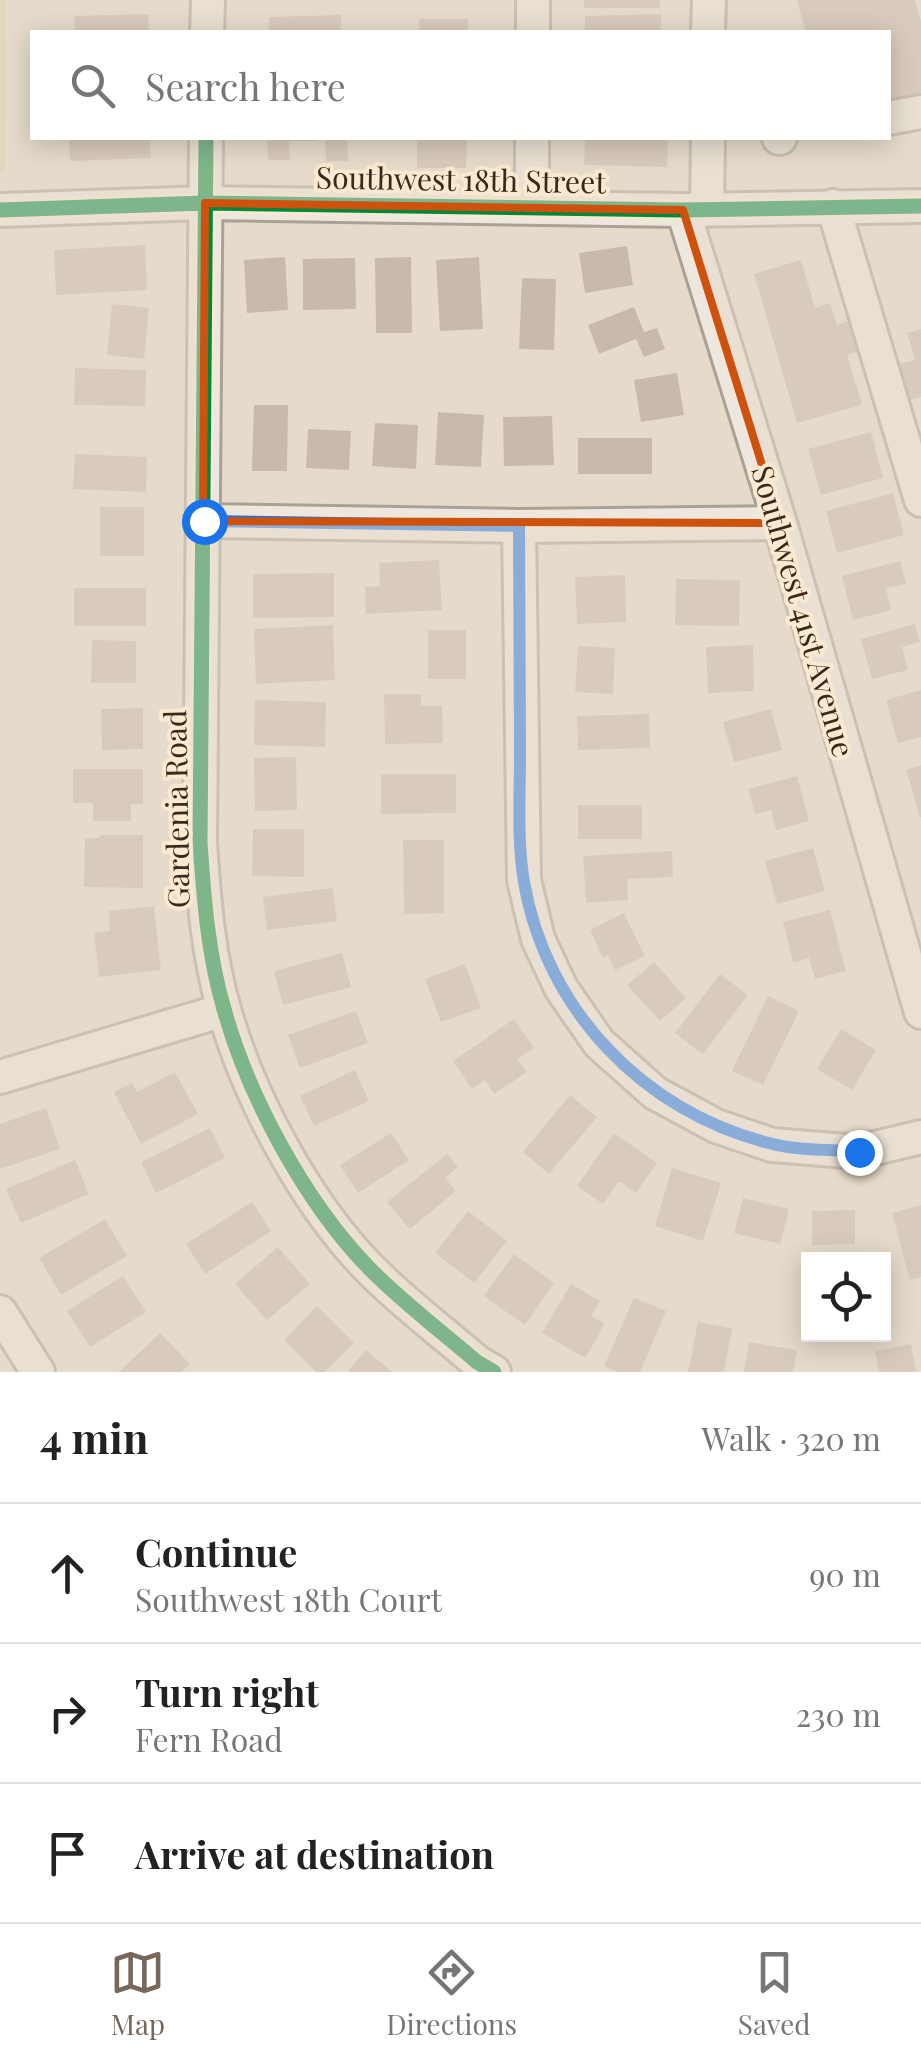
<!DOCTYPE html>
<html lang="en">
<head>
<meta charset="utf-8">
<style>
	body { margin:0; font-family:"Playfair Display",serif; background:#f2f2f2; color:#222 }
	.controls { position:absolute; right:30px; bottom:30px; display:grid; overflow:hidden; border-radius:0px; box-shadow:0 5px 25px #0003 }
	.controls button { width:90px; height:90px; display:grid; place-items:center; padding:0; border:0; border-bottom:2px solid #e0e0e0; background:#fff; color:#222; font:50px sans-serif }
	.stop { position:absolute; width:30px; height:30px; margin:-22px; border:8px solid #1a73e8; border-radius:50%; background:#fff }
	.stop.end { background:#1a73e8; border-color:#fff; box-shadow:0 2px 10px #0008 }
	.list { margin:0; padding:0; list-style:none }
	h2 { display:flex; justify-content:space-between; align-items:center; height:130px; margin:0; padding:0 40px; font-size:42px }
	h2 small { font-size:32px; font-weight:400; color:#767676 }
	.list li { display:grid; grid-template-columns:65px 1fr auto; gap:30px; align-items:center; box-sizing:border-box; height:140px; padding:0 40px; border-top:2px solid #e0e0e0 }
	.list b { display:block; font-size:38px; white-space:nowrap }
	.list p { margin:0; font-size:32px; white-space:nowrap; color:#767676 }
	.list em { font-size:32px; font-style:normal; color:#767676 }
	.icon { flex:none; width:55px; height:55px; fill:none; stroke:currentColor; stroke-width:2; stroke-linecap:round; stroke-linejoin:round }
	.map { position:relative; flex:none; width:921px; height:1372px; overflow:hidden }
	.search { position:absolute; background:#fff; box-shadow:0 5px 25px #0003; left:30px; right:30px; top:30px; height:110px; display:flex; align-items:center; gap:25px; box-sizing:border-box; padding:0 35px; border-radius:0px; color:#767676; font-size:38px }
	.sheet { height:550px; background:#fff }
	nav { display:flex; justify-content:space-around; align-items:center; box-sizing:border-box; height:140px; border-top:2px solid #e0e0e0; background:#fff; font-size:28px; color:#767676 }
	nav a { display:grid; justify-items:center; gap:5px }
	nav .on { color:#766759 }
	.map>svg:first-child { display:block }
	.green { fill:#d8d4ac }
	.building { fill:#c9b9ac }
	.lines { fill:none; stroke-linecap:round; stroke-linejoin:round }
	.minor-casing { stroke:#aba094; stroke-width:38 }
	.minor { stroke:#ede7dd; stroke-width:32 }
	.cycleway-casing { stroke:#f8e9d0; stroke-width:21 }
	.cycleway { stroke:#00873e; stroke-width:15 }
	.route { stroke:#1a73e8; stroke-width:12 }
	.marked { fill:none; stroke:#ce520e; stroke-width:8; stroke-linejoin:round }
	.labels { text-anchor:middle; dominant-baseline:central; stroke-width:8; stroke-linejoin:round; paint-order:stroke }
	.street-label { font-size:30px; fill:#39281c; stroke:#f8e9d0 }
</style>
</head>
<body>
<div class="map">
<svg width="921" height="1372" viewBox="0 0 921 1372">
	<rect width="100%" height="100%" fill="#e6dbcb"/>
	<!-- green -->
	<path class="green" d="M0,0H6L5,171H0Z"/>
	<!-- building -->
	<path class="building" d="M584,0H660V8H584Z
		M797,0H915L921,21V98L888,107V32H806Z
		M148,14L149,32H75L74,16Z
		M661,14V32H585V16Z
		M341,15V32H269V17Z
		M419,19H468V32H419Z
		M69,138H150L151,158L70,161Z
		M267,138H317V141H289L290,160H268Z
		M325,138H347L348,161H326Z
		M417,138H467L466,168H417Z
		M585,138H668L667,167L584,165Z
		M145,245L147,290L56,295L54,250Z
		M627,246L633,285L585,293L579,253Z
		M285,257L288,310L247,313L244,260Z
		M411,257L412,333H376L375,258Z
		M479,257L483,329L440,331L436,260Z
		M355,258L356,309L303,310V259Z
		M801,260L815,308L830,303L837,325L852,320L861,351L847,355L862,405L797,423L754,274Z
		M522,278L556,279L554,350L519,349Z
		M112,304L149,308L144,359L107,355Z
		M634,307L644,332L657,328L665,349L644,357L636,339L599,354L588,325Z
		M921,329V397L907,401L896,365L915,360L907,333Z
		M75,368L146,370L145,406L74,405Z
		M677,373L684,415L641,422L634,380Z
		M254,405H288L287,471H252Z
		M438,412L484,415L481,467L435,465Z
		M552,416L554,465L504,466L503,417Z
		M375,423L418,425L416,469L372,466Z
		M308,429L351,431L349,470L306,468Z
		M871,432L883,478L821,495L808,449Z
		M578,438H652V474H578Z
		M75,454L147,457L146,492L73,489Z
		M893,493L904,535L837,553L826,511Z
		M100,507H144V556H100Z
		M439,560L442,610L366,614L365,587L380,586L379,563Z
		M900,561L906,584L886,588L891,610L853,620L842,576Z
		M334,573V617L253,618V574Z
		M625,575L626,622L577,624L575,577Z
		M676,579L740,580L739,626L675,625Z
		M74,588H146V626H74Z
		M915,624L920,642L902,647L908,670L872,679L861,639Z
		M333,625L335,680L256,684L254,629Z
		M428,630H466V679H428Z
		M92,640L136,641V683H91Z
		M753,645L754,691L708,693L706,647Z
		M578,646L615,648L613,694L575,692Z
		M921,690V737L898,743L886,700Z
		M384,694H421V706H442L443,743L385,744Z
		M255,700L326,702L325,747L254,745Z
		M143,708V749L102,750L101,709Z
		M771,709L782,750L734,762L723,722Z
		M649,714L650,748L578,750L577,716Z
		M296,757L297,810L255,811L254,758Z
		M921,765V817H920L906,770Z
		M73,769H143V804H131V821H93V803H73Z
		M381,774H456V813L381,814Z
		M797,776L809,821L776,830L771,810L755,814L748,789Z
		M578,805H642V839H578Z
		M253,829H304V877L252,876Z
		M100,835H143V888L84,887L85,838H100Z
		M403,840H444V913L404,914Z
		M813,848L825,891L777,904L765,861Z
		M672,851L673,877L627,879L628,900L586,903L583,856Z
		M333,888L337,921L267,930L263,897Z
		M154,906L161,970L99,977L94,933L110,931L109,911Z
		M830,910L846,971L815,979L809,958L793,963L783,922Z
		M624,913L645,956L615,970L608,955L603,958L590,930Z
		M342,953L351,987L283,1005L274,971Z
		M654,962L686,998L660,1021L627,985Z
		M465,964L481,1008L441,1022L425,979Z
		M720,974L748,995L703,1054L675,1033Z
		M768,996L799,1011L763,1085L732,1071Z
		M356,1011L368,1043L300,1068L288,1035Z
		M514,1019L534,1048L517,1059L527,1072L494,1094L485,1080L472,1089L453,1061Z
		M841,1029L876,1050L852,1090L817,1069Z
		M355,1070L369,1101L314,1126L300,1096Z
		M175,1072L198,1114L141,1144L114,1092L132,1083L137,1092Z
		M570,1095L597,1117L549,1174L523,1152Z
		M46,1108L60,1149L0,1169V1124Z
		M210,1128L225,1158L156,1193L141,1162Z
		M391,1133L409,1160L358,1193L340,1165Z
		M614,1133L657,1163L636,1193L619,1181L603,1204L577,1186Z
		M447,1154L458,1167L445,1178L456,1191L410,1229L387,1202Z
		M75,1160L89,1194L21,1223L6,1189Z
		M672,1168L721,1183L703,1241L655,1226Z
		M743,1198L789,1209L780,1244L734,1233Z
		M252,1202L271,1231L205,1274L186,1244Z
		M921,1205V1277L910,1280L892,1213Z
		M855,1210V1244L812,1245V1211Z
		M468,1211L507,1241L474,1283L435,1253Z
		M105,1219L127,1256L61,1295L39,1258Z
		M278,1247L310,1284L267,1320L235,1284Z
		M514,1254L554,1283L525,1325L484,1296Z
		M123,1276L146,1312L90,1347L67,1311Z
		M571,1284L600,1301L591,1316L605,1324L585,1358L542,1333Z
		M634,1298L666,1311L640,1372H618L604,1366Z
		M317,1306L354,1343L325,1372H316L284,1340Z
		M698,1322L732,1328L724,1372H688Z
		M160,1333L190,1364L181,1372H119Z
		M749,1342L797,1350L793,1372H744Z
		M911,1344L916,1372H879L875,1351Z
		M366,1350L392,1372H347Z"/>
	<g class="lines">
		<defs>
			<path id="minor" d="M207,32L208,0
				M533,32V0
				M708,32L709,0
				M888,118L921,112
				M206,138L200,843C204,899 208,955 224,1009C248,1096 305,1202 368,1267C401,1301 441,1331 477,1362L494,1372
				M779,138H780
				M833,206L921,500
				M532,207V138
				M0,210L205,203L683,210L921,206
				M683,210L780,523L921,1012
				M707,210L708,138
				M203,521L519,526L780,523
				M519,526L524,880L538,939L561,988L599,1043L655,1093L716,1126L772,1145L859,1152L921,1137
				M0,1077L224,1010
				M0,1312L38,1372"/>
		</defs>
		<!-- minor casing -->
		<use href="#minor" class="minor-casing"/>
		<!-- minor -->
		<use href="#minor" class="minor"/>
		<defs>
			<path id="cycleway" d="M206,138L200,843C204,899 208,955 224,1009C248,1096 305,1202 368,1267C401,1301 441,1331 477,1362L494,1372
				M0,210L205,203L683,210L921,206"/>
		</defs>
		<!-- cycleway casing -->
		<use href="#cycleway" class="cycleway-casing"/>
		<!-- cycleway -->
		<use href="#cycleway" class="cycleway"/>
	</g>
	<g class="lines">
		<!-- route -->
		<path class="route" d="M204,521L519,526C519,602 520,677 520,753C520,795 517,841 524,882C546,1010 644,1112 769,1143C797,1151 830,1149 859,1152"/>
	</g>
	<!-- marked area -->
	<path d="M0 0H921V1372H0ZM205,203L683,210L780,523L203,521Z" fill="#e6dbcb" fill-opacity=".55" fill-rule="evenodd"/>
	<path class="marked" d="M205,203L683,210L780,523L203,521Z"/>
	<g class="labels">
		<!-- street labels -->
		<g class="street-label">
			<text transform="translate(461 179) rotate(1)">Southwest 18th Street</text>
			<text transform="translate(804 611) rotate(74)">Southwest 41st Avenue</text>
			<text transform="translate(176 809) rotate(-91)">Gardenia Road</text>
		</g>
	</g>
</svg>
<div class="controls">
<button><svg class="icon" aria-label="locate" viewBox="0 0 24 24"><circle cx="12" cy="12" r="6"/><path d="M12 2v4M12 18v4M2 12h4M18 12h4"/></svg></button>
</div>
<div class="stop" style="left:204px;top:521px"></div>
<div class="stop end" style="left:859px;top:1152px"></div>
<div class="search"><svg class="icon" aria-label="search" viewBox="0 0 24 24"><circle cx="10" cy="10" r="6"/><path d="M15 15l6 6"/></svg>Search here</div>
</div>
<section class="sheet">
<h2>4 min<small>Walk · 320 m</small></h2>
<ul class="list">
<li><svg class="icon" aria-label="ahead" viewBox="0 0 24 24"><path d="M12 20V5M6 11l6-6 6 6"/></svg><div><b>Continue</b><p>Southwest 18th Court</p></div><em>90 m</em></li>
<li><svg class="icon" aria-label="right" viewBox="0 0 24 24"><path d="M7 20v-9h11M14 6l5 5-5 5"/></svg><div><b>Turn right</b><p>Fern Road</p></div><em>230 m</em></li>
<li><svg class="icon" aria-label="arrive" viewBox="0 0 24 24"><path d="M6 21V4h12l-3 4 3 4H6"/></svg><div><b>Arrive at destination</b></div></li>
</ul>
</section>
<nav>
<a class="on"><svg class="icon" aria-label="map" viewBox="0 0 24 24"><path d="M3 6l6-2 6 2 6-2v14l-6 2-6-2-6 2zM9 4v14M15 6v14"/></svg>Map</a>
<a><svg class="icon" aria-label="directions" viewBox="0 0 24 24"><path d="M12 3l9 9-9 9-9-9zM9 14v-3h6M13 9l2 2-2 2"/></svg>Directions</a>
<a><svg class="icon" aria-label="saved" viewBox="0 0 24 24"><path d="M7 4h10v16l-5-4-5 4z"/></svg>Saved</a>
</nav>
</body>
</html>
